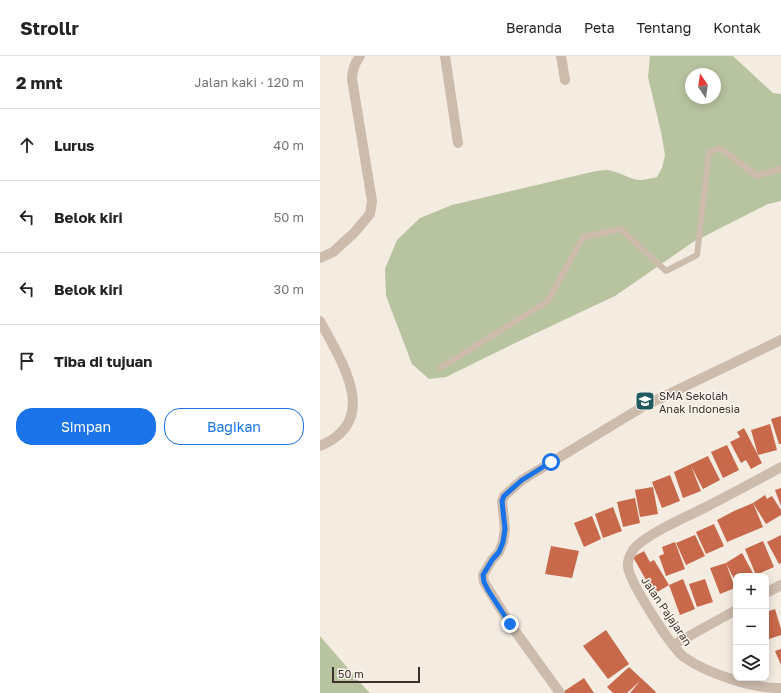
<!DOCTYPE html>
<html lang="id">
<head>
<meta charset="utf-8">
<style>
	body { margin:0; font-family:"Golos Text",sans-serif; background:#f6f6f6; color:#222 }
	.controls { position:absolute; right:12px; bottom:12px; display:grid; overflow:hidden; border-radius:8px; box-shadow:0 2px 10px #0003 }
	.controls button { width:36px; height:36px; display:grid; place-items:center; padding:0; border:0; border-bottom:1px solid #e0e0e0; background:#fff; color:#222; font:20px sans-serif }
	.compass { position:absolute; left:365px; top:12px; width:36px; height:36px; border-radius:50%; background:#fff; box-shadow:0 2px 10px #0003; rotate:347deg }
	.scale { position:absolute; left:12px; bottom:10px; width:88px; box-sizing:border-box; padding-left:4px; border:2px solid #3b302b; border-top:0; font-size:11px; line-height:14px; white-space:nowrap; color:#3b302b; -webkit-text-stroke:3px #fbf5ee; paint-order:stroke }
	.stop { position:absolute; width:12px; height:12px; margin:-9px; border:3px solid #1a73e8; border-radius:50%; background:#fff }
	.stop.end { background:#1a73e8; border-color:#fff; box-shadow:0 1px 4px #0008 }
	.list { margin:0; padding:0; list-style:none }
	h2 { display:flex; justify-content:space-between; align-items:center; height:52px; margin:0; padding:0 16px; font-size:17px }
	h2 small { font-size:13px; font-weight:400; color:#767676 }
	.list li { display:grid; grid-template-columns:26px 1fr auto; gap:12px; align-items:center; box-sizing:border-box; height:72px; padding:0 16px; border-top:1px solid #e0e0e0 }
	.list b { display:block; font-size:15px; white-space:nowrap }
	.list em { font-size:13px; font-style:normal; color:#767676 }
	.actions { display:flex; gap:8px; padding:12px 16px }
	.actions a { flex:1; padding:9px 0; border:1px solid #1a73e8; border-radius:16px; text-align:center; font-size:14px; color:#1a73e8 }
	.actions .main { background:#1a73e8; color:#fff }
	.icon { flex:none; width:22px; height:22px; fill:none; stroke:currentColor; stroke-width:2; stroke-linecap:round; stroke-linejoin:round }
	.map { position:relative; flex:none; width:461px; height:637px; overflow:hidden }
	header { display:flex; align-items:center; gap:24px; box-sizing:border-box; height:56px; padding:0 20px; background:#fff; border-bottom:1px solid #e0e0e0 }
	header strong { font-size:19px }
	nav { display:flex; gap:22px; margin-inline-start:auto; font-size:14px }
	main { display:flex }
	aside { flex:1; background:#fff }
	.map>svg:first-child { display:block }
	.green { fill:#b8c4a0; fill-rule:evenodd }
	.building { fill:#c8694b }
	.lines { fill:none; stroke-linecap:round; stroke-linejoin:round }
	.service { stroke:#cdbbac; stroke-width:6 }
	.minor { stroke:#cdbbac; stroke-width:10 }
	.route { stroke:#1a73e8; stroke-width:5 }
	.labels { text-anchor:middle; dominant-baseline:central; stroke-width:3; stroke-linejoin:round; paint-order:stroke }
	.poi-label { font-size:11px; fill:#3b302b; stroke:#fbf5ee; text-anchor:start }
	.street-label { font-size:11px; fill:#3b302b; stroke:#fbf5ee }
</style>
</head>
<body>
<header>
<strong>Strollr</strong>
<nav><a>Beranda</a><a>Peta</a><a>Tentang</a><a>Kontak</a></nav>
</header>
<main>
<aside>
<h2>2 mnt<small>Jalan kaki · 120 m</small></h2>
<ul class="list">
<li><svg class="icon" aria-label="ahead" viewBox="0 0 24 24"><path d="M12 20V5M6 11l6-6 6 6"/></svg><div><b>Lurus</b></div><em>40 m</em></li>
<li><svg class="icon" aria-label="left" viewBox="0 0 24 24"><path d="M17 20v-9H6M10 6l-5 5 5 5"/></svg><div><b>Belok kiri</b></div><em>50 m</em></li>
<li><svg class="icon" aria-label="left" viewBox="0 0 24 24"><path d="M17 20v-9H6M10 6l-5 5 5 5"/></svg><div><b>Belok kiri</b></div><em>30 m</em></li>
<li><svg class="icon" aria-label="arrive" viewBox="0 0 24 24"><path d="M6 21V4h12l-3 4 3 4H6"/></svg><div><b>Tiba di tujuan</b></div></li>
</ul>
<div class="actions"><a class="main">Simpan</a><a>Bagikan</a></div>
</aside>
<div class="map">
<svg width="461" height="637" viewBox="0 0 461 637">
	<rect width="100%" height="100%" fill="#f4ebe1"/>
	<!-- green -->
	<path class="green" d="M330,0H413L453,37L461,38V145L448,148L373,186L295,240L195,287L126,321L109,323L92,308L66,240L65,213L77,184L100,162L132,149L276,115C281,115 287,113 292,115C314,121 311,128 337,121L342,112L345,99L341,76L328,21ZM371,18H395V42H371Z
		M0,580L44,631L50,637H0Z"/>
	<!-- building -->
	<path class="building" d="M461,360V388H459L451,363Z
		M450,368L457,394L438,399L431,374Z
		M424,372L442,407L431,413L426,404L421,407L410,386L420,381L417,376Z
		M407,389L419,414L403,422L391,396Z
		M388,400L400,424L383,433L371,410L381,435L363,442L354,416Z
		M350,419L360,445L342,452L332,426Z
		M333,431L338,458L320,461L315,434Z
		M461,432V450L455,434Z
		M445,439L447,443L452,440L461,454V459L446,468L433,447L443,471L407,486L397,464L414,455L433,447Z
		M315,442L320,467L303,471L297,446Z
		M293,451L302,475L283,482L275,458Z
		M272,460L281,483L264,491L254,467Z
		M394,468L404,490L386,498L376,476Z
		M375,479L385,500L366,509L356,487Z
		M461,479V507L459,508L447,486Z
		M443,485L454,511L436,519L425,493Z
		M355,486L365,513L346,520L339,500L344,498L342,491Z
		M231,490L259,495L252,522L225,518Z
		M324,495L330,506L334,504L349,529L363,523L375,553L360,559L349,529L334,538L313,501Z
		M422,497L434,519L416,520V527L406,507L415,532L400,538L390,512L406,507Z
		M385,523L393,546L377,551L369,528Z
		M455,553L461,573V579L449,583L448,578H446V556Z
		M286,574L309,608L288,623L263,590Z
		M461,593V609L455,595Z
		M309,611L336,636L335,637H310L320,625L307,637H293L287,631Z
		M264,622L274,637H244L243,636Z"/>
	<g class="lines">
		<!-- service -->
		<path class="service" d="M120,312L228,245L263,181L301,173L346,215L377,199L389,96L400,92L437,120L461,113"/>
		<!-- minor -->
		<path class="minor" d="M125,0L138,87
			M241,0L245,24
			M0,202L13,196L34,177L50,158L52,145L32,23C32,14 34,8 40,0
			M0,265C21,305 62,364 0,390
			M461,411C436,425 411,438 386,451C368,460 324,479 313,494C310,499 307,505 308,511C310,527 351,591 364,601C386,617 434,633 461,632
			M446,537L461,529
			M353,589L416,554
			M240,637L190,568L164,526L163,519L172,504L179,496L183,486L185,473L182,445L184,440L202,424L324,350L461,284"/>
	</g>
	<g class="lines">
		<!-- route -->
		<path class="route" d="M190,568L168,534L164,526L163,519L172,504L179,496L183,486L185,473L182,445L184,440L202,424L231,406"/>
	</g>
	<!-- icons -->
	<defs>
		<symbol id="school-square" viewBox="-11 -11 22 22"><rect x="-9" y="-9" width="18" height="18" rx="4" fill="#1f5a5e" stroke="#fbf5ee"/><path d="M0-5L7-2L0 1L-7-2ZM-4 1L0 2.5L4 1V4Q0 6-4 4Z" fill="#fff"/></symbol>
	</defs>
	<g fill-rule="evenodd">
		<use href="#school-square" x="314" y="334" width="22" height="22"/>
	</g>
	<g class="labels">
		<!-- poi labels -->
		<g class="poi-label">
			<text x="339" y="339">SMA Sekolah<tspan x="339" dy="13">Anak Indonesia</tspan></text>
		</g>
		<!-- street labels -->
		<g class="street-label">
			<text transform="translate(347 555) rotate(56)">Jalan Pajajaran</text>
		</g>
	</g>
</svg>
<div class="controls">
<button>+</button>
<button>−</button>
<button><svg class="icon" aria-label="layers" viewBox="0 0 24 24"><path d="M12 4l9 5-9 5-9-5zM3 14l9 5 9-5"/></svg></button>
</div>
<svg class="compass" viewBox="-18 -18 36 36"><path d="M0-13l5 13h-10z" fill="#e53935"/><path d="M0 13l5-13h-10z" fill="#767676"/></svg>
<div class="scale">50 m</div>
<div class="stop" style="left:231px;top:406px"></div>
<div class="stop end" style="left:190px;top:568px"></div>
</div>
</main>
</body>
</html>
